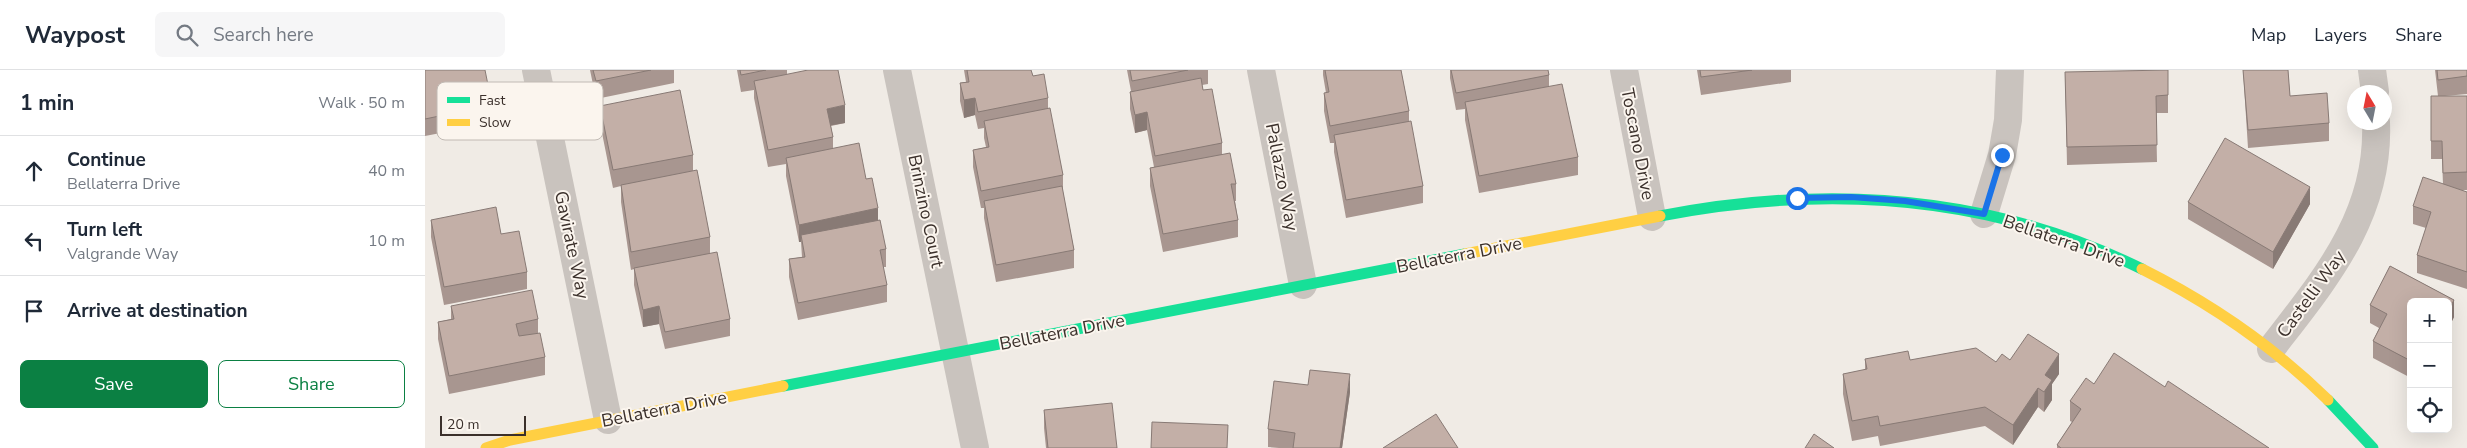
<!DOCTYPE html>
<html lang="en">
<head>
<meta charset="utf-8">
<style>
	body { margin:0; font-family:"Nunito Sans",sans-serif; background:#f6f6f7; color:#1f2937 }
	.controls { position:absolute; right:15px; bottom:15px; display:grid; overflow:hidden; border-radius:8px; box-shadow:0 5px 20px #0002 }
	.controls button { width:45px; height:45px; display:grid; place-items:center; padding:0; border:0; border-bottom:1px solid #e0e1e3; background:#fff; color:#1f2937; font:25px sans-serif }
	.compass { position:absolute; left:1922px; top:15px; width:45px; height:45px; border-radius:50%; background:#fff; box-shadow:0 5px 20px #0002; rotate:350deg }
	.scale { position:absolute; left:15px; bottom:12px; width:86px; box-sizing:border-box; padding-left:5px; border:2px solid #3b302b; border-top:0; font-size:14px; line-height:18px; white-space:nowrap; color:#3b302b; -webkit-text-stroke:4px #fbf5ee; paint-order:stroke }
	.stop { position:absolute; width:15px; height:15px; margin:-11px; border:4px solid #1a73e8; border-radius:50%; background:#fff }
	.stop.end { background:#1a73e8; border-color:#fff; box-shadow:0 1px 5px #0008 }
	.list { margin:0; padding:0; list-style:none }
	h2 { display:flex; justify-content:space-between; align-items:center; height:65px; margin:0; padding:0 20px; font-size:21px }
	h2 small { font-size:16px; font-weight:400; color:#747a83 }
	.list li { display:grid; grid-template-columns:32px 1fr auto; gap:15px; align-items:center; box-sizing:border-box; height:70px; padding:0 20px; border-top:1px solid #e0e1e3 }
	.list b { display:block; font-size:19px; white-space:nowrap }
	.list p { margin:0; font-size:16px; white-space:nowrap; color:#747a83 }
	.list em { font-size:16px; font-style:normal; color:#747a83 }
	.actions { display:flex; gap:10px; padding:15px 20px }
	.actions a { flex:1; padding:11px 0; border:1px solid #0b8043; border-radius:8px; text-align:center; font-size:18px; color:#0b8043 }
	.actions .main { background:#0b8043; color:#fff }
	.icon { flex:none; width:28px; height:28px; fill:none; stroke:currentColor; stroke-width:2; stroke-linecap:round; stroke-linejoin:round }
	.map { position:relative; flex:none; width:2042px; height:378px; overflow:hidden }
	header { display:flex; align-items:center; gap:30px; box-sizing:border-box; height:70px; padding:0 25px; background:#fff; border-bottom:1px solid #e0e1e3 }
	header strong { font-size:24px }
	nav { display:flex; gap:28px; margin-inline-start:auto; font-size:18px }
	.search { width:350px; height:45px; background:#f6f6f7; display:flex; align-items:center; gap:12px; box-sizing:border-box; padding:0 18px; border-radius:8px; color:#747a83; font-size:19px }
	main { display:flex }
	aside { flex:1; background:#fff }
	.map>svg:first-child { display:block }
	.lines { fill:none; stroke-linecap:round; stroke-linejoin:round }
	.street { stroke:#c9c3be; stroke-width:28 }
	.fast { stroke:#16e098; stroke-width:11 }
	.slow { stroke:#ffcf43; stroke-width:11 }
	.wall { fill:#a89690 }
	.shaded-wall { fill:#887a75 }
	.building { fill:#c3afa7; stroke:#887a75 }
	.route { stroke:#1a73e8; stroke-width:6 }
	.labels { text-anchor:middle; dominant-baseline:central; stroke-width:4; stroke-linejoin:round; paint-order:stroke }
	.street-label { font-size:18px; fill:#3b302b; stroke:#fbf5ee }
	.key { fill:#fbf5ee; stroke:#c1bab4; stroke-width:1 }
	.key-label { font-size:14px; fill:#3b302b }
</style>
</head>
<body>
<header>
<strong>Waypost</strong>
<div class="search"><svg class="icon" aria-label="search" viewBox="0 0 24 24"><circle cx="10" cy="10" r="6"/><path d="M15 15l6 6"/></svg>Search here</div>
<nav><a>Map</a><a>Layers</a><a>Share</a></nav>
</header>
<main>
<aside>
<h2>1 min<small>Walk · 50 m</small></h2>
<ul class="list">
<li><svg class="icon" aria-label="ahead" viewBox="0 0 24 24"><path d="M12 20V5M6 11l6-6 6 6"/></svg><div><b>Continue</b><p>Bellaterra Drive</p></div><em>40 m</em></li>
<li><svg class="icon" aria-label="left" viewBox="0 0 24 24"><path d="M17 20v-9H6M10 6l-5 5 5 5"/></svg><div><b>Turn left</b><p>Valgrande Way</p></div><em>10 m</em></li>
<li><svg class="icon" aria-label="arrive" viewBox="0 0 24 24"><path d="M6 21V4h12l-3 4 3 4H6"/></svg><div><b>Arrive at destination</b></div></li>
</ul>
<div class="actions"><a class="main">Save</a><a>Share</a></div>
</aside>
<div class="map">
<svg width="2042" height="378" viewBox="0 0 2042 378">
	<rect width="100%" height="100%" fill="#f0ebe5"/>
	<g class="lines">
		<!-- street -->
		<path class="street" d="M111,0L183,350
			M472,0L550,378
			M836,0L878,215
			M1199,0L1227,147
			M1947,0L1950,22
			M1559,144L1577,85L1583,50L1585,0
			M1846,279C1899,210 1955,146 1951,52"/>
		<!-- fast -->
		<path class="fast" d="M1235,146C1400,114 1563,123 1717,199
			M358,316L1040,184
			M1903,330L1948,378"/>
		<!-- slow -->
		<path class="slow" d="M1040,184L1235,146
			M1717,199C1785,233 1848,276 1903,330
			M61,378L85,370L358,316"/>
	</g>
	<!-- wall -->
	<path class="wall" d="M0,0L67,35V53L0,66Z
		M165,0H249V13L171,29Z
		M312,0H362V4L420,53L406,56L408,67V79L441,109L461,179V197H458L462,215V232L373,250L364,207V189L377,187L376,172H374L361,106V94L343,97L329,28V20L316,22Z
		M539,0H606L608,6L623,28V38L638,105V122L649,180V198L571,212L559,148V138H556L548,97V80L561,77L559,68V58L553,59L550,45L539,48L535,31V13L541,12Z
		M702,0H783V14L777,15L778,20L797,73V84L811,114V131H810L813,150V167L738,182L725,116V98L729,97L722,60L710,63L705,39V22L706,21Z
		M898,0H976L984,41V51L998,116V133L921,148L909,82V73H905L899,41V23H901L898,5Z
		M1025,0H1123L1124,5V16L1153,87V105L1054,123L1040,50V39L1031,40L1025,8Z
		M1272,0H1366V12L1276,25Z
		M1818,0H1863L1865,26L1904,53V71L1823,78Z
		M2010,0H2042V24L2020,26H2042V120H2037L2042,122V219L1992,203V185L2001,158L1988,154V136L2018,114L2017,89H2006V26H2013Z
		M1640,2L1743,25V43H1731L1732,92L1642,95Z
		M175,36L268,85V101L285,167V183L305,249V266L240,279L234,254L218,257L209,215V199L206,200L196,132V116L188,118L175,53Z
		M1763,132L1885,134L1848,199L1763,149Z
		M6,150L76,164L102,202V219L19,235L6,167Z
		M1965,196L2029,230V247L2023,259V232H1986V308L1948,288V271L1954,258L1945,253V235Z
		M26,236L113,249V263L120,287V305L24,324L13,269V252L26,249Z
		M1440,289L1571,292L1585,290L1634,304L1627,314V330L1619,342L1613,337L1588,375L1560,356L1455,376L1453,366L1427,371L1418,324V304L1440,300Z
		M1669,314L1740,317L1844,378H1632V375L1647,352L1645,351V331Z
		M883,315L925,322L917,378H854L843,377V359Z
		M619,340L692,378H621L619,358Z"/>
	<!-- shaded-wall -->
	<path class="shaded-wall" d="M550,28V45L539,48V30Z
		M420,35V53L402,56V39Z
		M722,42V60L710,63V45Z
		M1885,117V134L1848,199V182Z
		M453,138V156L376,165V172H374V155Z
		M2029,230V247L2023,259V241Z
		M234,236V254L218,257V240Z
		M1634,284V304L1627,314V330L1619,342L1620,305Z
		M925,304V322L917,378H915Z
		M1613,318V337L1588,375V355Z"/>
	<!-- building -->
	<path class="building" d="M0,0H60L67,35L0,49Z
		M168,0H226L171,11Z
		M315,0H341L316,5Z
		M383,0H413L420,35L402,39L408,67L343,80L329,11Z
		M542,0H606L608,6L619,4L623,28L553,42L550,28L539,30L535,13L544,12Z
		M705,0H763L707,11Z
		M900,0H976L984,41L905,56L899,23L904,22Z
		M1026,0H1123L1124,5L1031,23Z
		M1275,0H1327L1276,7Z
		M1743,0V25L1731,26L1732,75L1642,77L1640,2Z
		M1818,0H1863L1865,26L1902,23L1904,53L1823,60Z
		M2012,0H2042V6L2013,10Z
		M776,8L778,20L787,19L797,73L730,86L722,42L710,45L705,22Z
		M1137,14L1153,87L1054,106L1040,32Z
		M255,20L268,85L188,100L175,36Z
		M2006,26H2042V102L2018,103L2017,71H2006Z
		M625,38L638,105L556,121L548,80L564,77L559,51Z
		M986,51L998,116L921,130L909,65Z
		M1800,68L1885,117L1848,182L1763,132Z
		M434,73L441,109L447,108L453,138L374,155L361,88Z
		M805,83L811,114H806L813,150L738,164L725,98Z
		M272,100L285,167L206,182L196,115Z
		M1998,107L2042,122V202L1992,185L2006,142L1988,136Z
		M637,116L649,180L571,195L559,131Z
		M71,137L76,164L94,161L102,202L19,217L6,150Z
		M455,150L461,179L455,180L462,215L373,233L364,189L380,187L376,165Z
		M292,182L305,249L240,262L234,236L218,240L209,198Z
		M1965,196L2029,230L2023,241V232H1986V291L1948,271L1962,244L1945,235Z
		M107,220L113,249L91,254L94,266L115,263L120,287L24,306L13,252L29,249L26,236Z
		M1603,264L1634,284L1620,305L1627,310L1619,322L1613,318L1588,355L1560,337L1455,356L1453,346L1427,351L1418,304L1442,299L1440,289L1483,281L1485,290L1551,278L1571,292L1577,284L1585,290Z
		M1689,283L1740,317L1743,311L1844,378H1636L1632,375L1656,339L1645,331L1661,308L1669,314Z
		M885,300L925,304L915,378H868L870,363L843,359L849,311L883,315Z
		M687,333L692,378H623L619,340Z
		M1011,344L1033,378H958Z
		M727,352L803,355L802,378H726Z
		M1389,364L1409,378H1380Z"/>
	<g class="lines">
		<!-- route -->
		<path class="route" d="M1372,128L1426,127L1480,131L1559,144L1577,85"/>
	</g>
	<g class="labels">
		<!-- street labels -->
		<g class="street-label">
			<text transform="translate(1213 74) rotate(79)">Toscano Drive</text>
			<text transform="translate(857 107) rotate(79)">Pallazzo Way</text>
			<text transform="translate(501 141) rotate(78)">Brinzino Court</text>
			<text transform="translate(1639 171) rotate(19)">Bellaterra Drive</text>
			<text transform="translate(147 175) rotate(78)">Gavirate Way</text>
			<text transform="translate(1034 185) rotate(-11)">Bellaterra Drive</text>
			<text transform="translate(1886 224) rotate(-54)">Castelli Way</text>
			<text transform="translate(637 262) rotate(-11)">Bellaterra Drive</text>
			<text transform="translate(239 339) rotate(-11)">Bellaterra Drive</text>
		</g>
	</g>
	<!-- legend -->
	<rect x="12" y="12" width="166" height="58" rx="8" class="key"/>
	<rect x="22" y="27" width="23" height="6" fill="#16e098"/>
	<rect x="22" y="49" width="23" height="7" fill="#ffcf43"/>
	<g class="key-label">
		<text x="54" y="35">Fast</text>
		<text x="54" y="57">Slow</text>
	</g>
</svg>
<div class="controls">
<button>+</button>
<button>−</button>
<button><svg class="icon" aria-label="locate" viewBox="0 0 24 24"><circle cx="12" cy="12" r="6"/><path d="M12 2v4M12 18v4M2 12h4M18 12h4"/></svg></button>
</div>
<svg class="compass" viewBox="-18 -18 36 36"><path d="M0-13l5 13h-10z" fill="#e53935"/><path d="M0 13l5-13h-10z" fill="#747a83"/></svg>
<div class="scale">20 m</div>
<div class="stop" style="left:1372px;top:128px"></div>
<div class="stop end" style="left:1577px;top:85px"></div>
</div>
</main>
</body>
</html>
